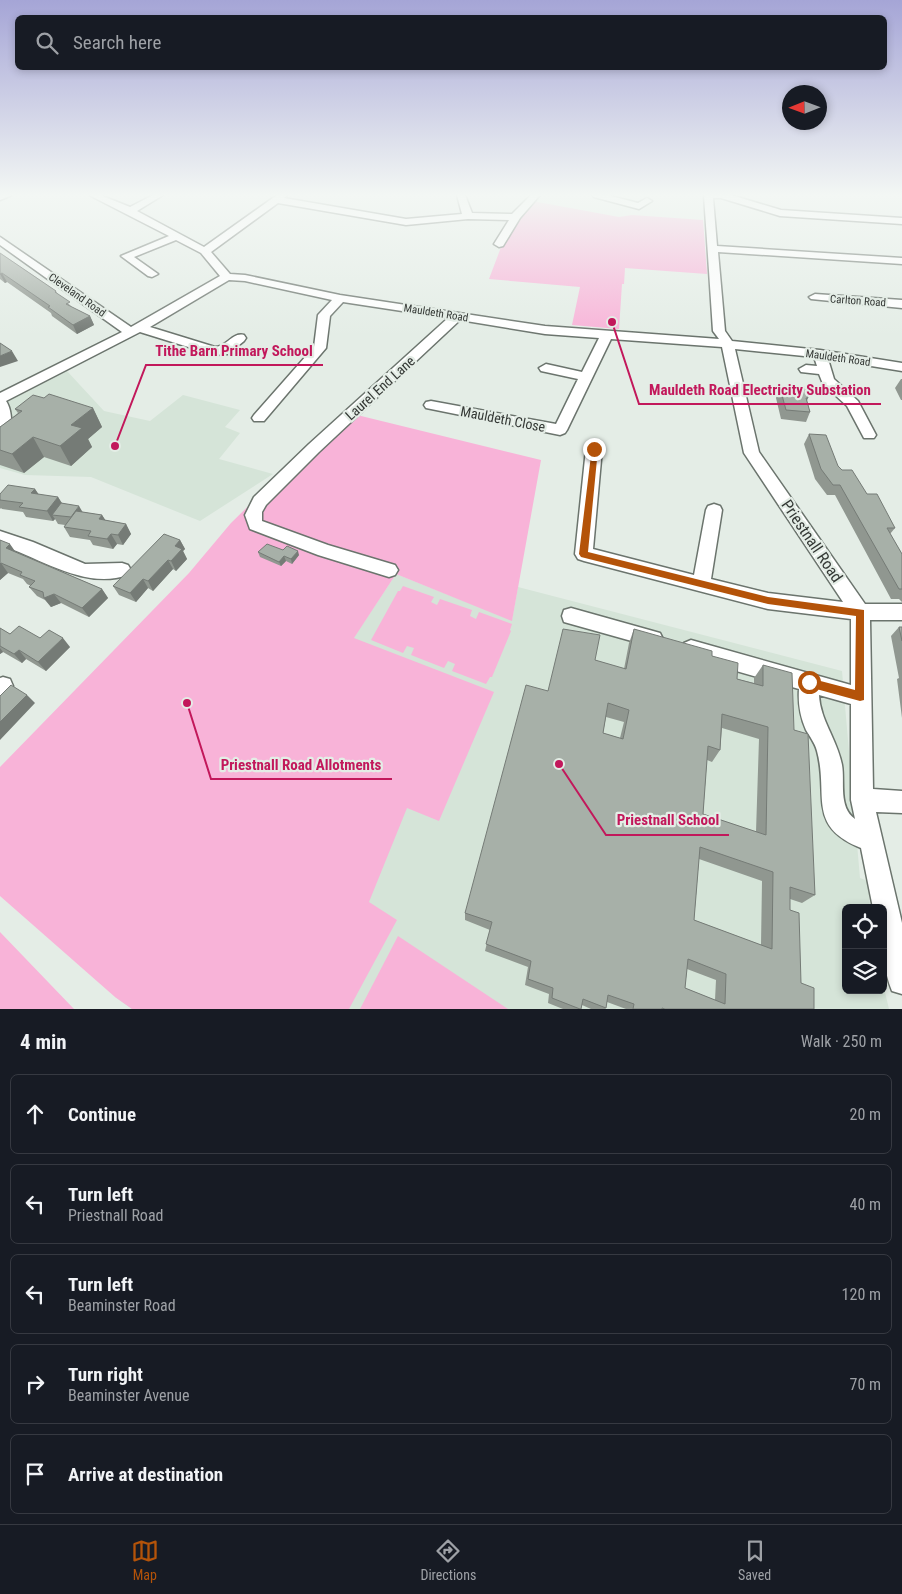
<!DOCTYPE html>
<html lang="en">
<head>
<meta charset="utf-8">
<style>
	body { margin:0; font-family:"Roboto Condensed",sans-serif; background:#20242c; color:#f1f3f6 }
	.controls { position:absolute; right:15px; bottom:15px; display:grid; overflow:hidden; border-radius:8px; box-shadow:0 2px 8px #0003 }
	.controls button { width:45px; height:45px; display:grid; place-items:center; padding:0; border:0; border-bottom:1px solid #363941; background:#171b24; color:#f1f3f6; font:25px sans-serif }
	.compass { position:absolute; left:782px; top:85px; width:45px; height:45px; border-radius:50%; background:#171b24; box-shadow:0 2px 8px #0003; rotate:269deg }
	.stop { position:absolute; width:15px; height:15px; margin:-11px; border:4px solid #b45309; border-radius:50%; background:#fff }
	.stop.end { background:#b45309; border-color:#fff; box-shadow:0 1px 5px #0008 }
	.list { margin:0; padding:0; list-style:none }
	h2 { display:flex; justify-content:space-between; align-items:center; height:65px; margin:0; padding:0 20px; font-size:21px }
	h2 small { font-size:16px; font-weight:400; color:#9ea1a6 }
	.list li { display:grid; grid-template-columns:32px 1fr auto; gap:15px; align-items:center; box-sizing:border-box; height:80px; margin:0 10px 10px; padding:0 10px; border:1px solid #363941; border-radius:8px }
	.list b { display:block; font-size:19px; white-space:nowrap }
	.list p { margin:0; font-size:16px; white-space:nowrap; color:#9ea1a6 }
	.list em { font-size:16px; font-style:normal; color:#9ea1a6 }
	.icon { flex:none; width:28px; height:28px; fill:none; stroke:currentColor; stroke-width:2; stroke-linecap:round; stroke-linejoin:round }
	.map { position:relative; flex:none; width:902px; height:1009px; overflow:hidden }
	.search { position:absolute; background:#171b24; box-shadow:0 2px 8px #0003; left:15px; right:15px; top:15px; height:55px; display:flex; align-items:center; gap:12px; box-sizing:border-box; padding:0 18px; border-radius:8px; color:#9ea1a6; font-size:19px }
	.sheet { height:515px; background:#171b24 }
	nav { display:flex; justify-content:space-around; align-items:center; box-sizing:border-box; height:70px; border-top:1px solid #363941; background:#171b24; font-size:14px; color:#9ea1a6 }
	nav a { display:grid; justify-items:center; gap:2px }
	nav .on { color:#b45309 }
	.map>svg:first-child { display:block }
	.built { fill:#d5e4d8 }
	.green { fill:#f8b3d8 }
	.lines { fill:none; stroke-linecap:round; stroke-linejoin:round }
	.minor-casing { stroke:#6b746d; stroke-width:3 }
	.minor { fill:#fff; fill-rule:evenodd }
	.wall { fill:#909790; fill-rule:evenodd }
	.shaded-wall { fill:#757b76 }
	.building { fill:#a7b0a8; stroke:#757b76; fill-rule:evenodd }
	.route { fill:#b45309 }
	.labels { text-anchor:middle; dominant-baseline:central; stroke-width:4.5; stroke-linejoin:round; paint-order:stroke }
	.far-street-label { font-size:11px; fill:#343835; stroke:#e4ede6 }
	.street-label { font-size:14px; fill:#343835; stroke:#e4ede6 }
	.near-street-label { font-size:16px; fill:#343835; stroke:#e4ede6 }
	.leader { fill:none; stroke:#c2185b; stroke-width:2 }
	.callout-dot { fill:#c2185b; stroke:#e4ede6; stroke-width:2 }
	.callout-label { font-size:15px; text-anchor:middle; font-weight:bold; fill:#c2185b; stroke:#e4ede6; stroke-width:4.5; stroke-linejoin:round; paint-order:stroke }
</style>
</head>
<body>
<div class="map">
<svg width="902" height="1009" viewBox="0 0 902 1009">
	<rect width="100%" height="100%" fill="#e4ede6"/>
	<!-- built -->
	<path class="built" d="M67,371L104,411L150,421L183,395L240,410L225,427L240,433L219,459L273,474L200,521L91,477L25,475L0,468V402Z
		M396,574L512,620L518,587L842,671L860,878L868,881L870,908H846V990H883V984L889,1009H132L115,997Z"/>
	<!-- green -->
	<path class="green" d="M532,201L619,217L632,215L703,220L707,274L625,268L624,284H622L619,329L572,325L580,287L489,279L503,242Z
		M357,415L541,460L512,621L396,574L354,638L494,692L439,821L407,808L369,902L397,920L349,1009H132L115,997L0,896V767L189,573L231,523L292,463Z
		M403,586L434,597L431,602L437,605L440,599L472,610L470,616L476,619L479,612L512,624L510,630L511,631L492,677H490L486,684L452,671L455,664L448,661L444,668L411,655L414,648L407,646L403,653L371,640L398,591H400Z
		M0,932L74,1009H0Z
		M398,936L508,1009H360Z"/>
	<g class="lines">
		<defs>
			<path id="minor" d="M0,195H12L0,200Z
				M89,195H100L130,207L153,195H163L137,211L204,247L277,195H287L284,198L406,219L462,214L457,195H465L472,213L512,214L531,195H540L520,218L503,246L499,247L494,244L509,220L468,219L406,225L278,203L211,252L230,274L245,275L340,295L545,326L719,339L713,331L704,195H731L781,210L902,218V224L780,216L721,198H713L717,246L902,258V264L718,252L725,331L732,341L820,350L902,363V371L828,359L834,379L858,401L876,435L874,438H864L847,406L823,384L819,374L801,372L799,369L806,365L817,366L814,357L735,349L759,452L865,604H902V620H870L873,789L902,791V813L876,812L902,923V994L892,991C881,964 883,936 883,908H873L861,848C806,826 829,795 817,751C815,743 810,737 806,730C800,716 798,704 799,689L691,658L684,655L681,649L684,643L691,640L851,685V619L768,609L584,561L578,559L575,554L586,449L589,445H599L602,449L593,549L694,575L706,510L708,506L714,504L720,506L722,510L711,579L768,593L843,602L744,453L722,347L611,339L567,430L565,433L560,435L431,409L426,408L424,405L426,402L431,401L556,424L578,379L541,371L539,368L546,364L582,372L599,338L545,334L460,320L319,452L266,505L262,512V521L328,545L395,565L398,570L395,575L389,577L318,555L250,529L245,515L254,497L309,444L448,318L343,302L330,316L326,348L264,421H254L252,418L254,415L314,347L318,315L332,300L245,281L229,280L150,327L215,347C227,347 232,332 244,335L246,338L244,341L228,354L214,355L140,332L6,401C11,408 13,424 9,432L0,433V393L122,332L0,245V237L131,327L220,276L201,253L176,240L134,257L158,274L152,277L148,276L121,256L169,236ZM819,695L851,704V800L855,819C838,807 845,782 842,765C837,739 820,720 819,695Z
				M592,195H607L638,203L647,198L652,201L639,209L594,197Z
				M815,294L902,300V308L811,299L809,297Z
				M0,531L33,542L85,564L122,563L128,565L131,570L128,575C84,590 41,558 0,545Z
				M571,608L653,631L660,633L663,639L660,645L653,647L564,622L562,616L564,610Z
				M3,677L10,679L13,686L10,693L0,697V678Z"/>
		</defs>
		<!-- minor casing -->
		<use href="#minor" class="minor-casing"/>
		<!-- minor -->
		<use href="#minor" class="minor"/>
	</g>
	<!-- wall -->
	<path class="wall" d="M0,253L56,291L57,293L72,307L90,316L94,325L77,334L52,316L51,313L7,282L5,283L0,279Z
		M901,379H902V400H901L895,388Z
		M788,386L808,398L807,401L810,412L806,422L781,419L776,398L780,388L787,389Z
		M44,398L93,408L102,427L88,439L92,447L71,466L44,457L24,473L0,465V427L18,413L15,409Z
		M809,434L838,466L867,494L895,528L890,534L902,554V602L899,599H891L835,495H827L815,479L804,444Z
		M35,489L39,495L58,497L62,503L82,512L102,515L105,520L126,524L131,534L123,545L117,544L113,549L93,545L90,540L70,537L64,527L65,525L58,524L55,519L53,521L26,517L23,512L2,509L1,508L0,509V494Z
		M0,540L16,552L102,589L108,598L89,617L61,603L51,607L45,600L37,596L29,587L31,586L27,584L23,579L8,573L0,580Z
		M180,540L185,549L183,551L187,559L176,571L173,569L153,591L148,588L136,602L119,595L113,586Z
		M283,550L299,555L292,564L286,561L281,566L260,557L258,552Z
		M899,627H902V718L897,679L899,678L891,636Z
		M0,628L10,634L40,638L70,647L46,671L26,659L22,663L3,652L0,654Z
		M634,629L712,656L737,679L754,683V678L763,665L794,730L815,895L802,903L790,899V910L801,983L814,1009H626L607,1002L606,1008L605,1009H591L582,1005L581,1009H563L548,1003L549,994L525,985L528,967L485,951L490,930L465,920V913L548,691L595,660L624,669L629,643ZM606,717L624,722L620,738L603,733ZM722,728L759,739L756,832L703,814L707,760L712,762L720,750ZM699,859L762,881L761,945L694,920ZM687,969L716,980L715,1000L685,988Z"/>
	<!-- shaded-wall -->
	<path class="shaded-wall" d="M2,273L7,282L5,283L0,274Z
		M90,316L94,325L77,334L73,325Z
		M12,351L18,361L0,367V356Z
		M93,408L102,427L88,439L92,447L71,466L60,446L71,425Z
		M33,437L44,457L24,473L12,454Z
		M35,489L41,498L31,493Z
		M58,497L64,507L52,515L55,519L53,521L47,511Z
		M79,506L85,516L71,517Z
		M102,515L108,524L99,519Z
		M126,524L131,534L123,545L118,535Z
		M111,534L117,544L113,549L107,539Z
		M180,540L185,549L183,551L187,559L176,571L171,561L175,546Z
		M10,544L17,554L6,548Z
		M298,551L299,555L292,564L291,559Z
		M284,556L286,561L281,566L279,562Z
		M168,560L173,569L153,591L148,581Z
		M1,563L8,573L0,580V564Z
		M143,579L148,588L136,602L130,593Z
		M102,589L108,598L89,617L82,608Z
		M54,594L61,603L51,607L44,598Z
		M63,638L70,647L46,671L38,662Z
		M0,648L3,652L0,654Z
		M19,650L26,659L22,663L14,654Z
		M27,695L35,703L0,740V722Z"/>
	<!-- building -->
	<path class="building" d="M0,253L56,291L55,292L70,302L66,304L90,316L73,325L48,307L50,306L2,273L0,274Z
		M0,343L12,351L0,356Z
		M788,386L805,387L808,398H806L810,412L786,410L780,388L789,389Z
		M49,394L93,408L71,425L82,428L60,446L33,437L12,454L0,450V427L22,411L15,409L33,395L44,398Z
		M809,434L826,435L838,466L842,470H852L867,494H877L895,528H887L902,554V589H899L840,485H833L821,469Z
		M8,485L35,489L31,493L58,497L47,511L19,507L23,503L0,500V494Z
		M61,503L79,506L71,517L52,515Z
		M76,511L102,515L99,519L126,524L118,535L111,534L107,539L88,536L91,531L64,527Z
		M164,534L180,540L175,546L182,549L171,561L168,560L148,581L143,579L130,593L113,586Z
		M0,540L10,544L6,548L102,589L82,608L54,594L44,598L43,592L29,587L35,581L20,575L22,572L1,563L0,564Z
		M267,544L283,550L287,546L298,551L291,559L284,556L279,562L258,552Z
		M19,626L40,638L49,630L63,638L38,662L19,650L14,654L0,646V628L10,634Z
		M899,627H902V641Z
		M563,629L600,635L595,660L626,669L634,629L712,651V656L738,663L737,679L763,686V665L792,673L794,730L808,734L815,895L790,887V910L799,913L801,983L814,988V1009H665L662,1008V1009H633L634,1004L608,995L606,1008L583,999L581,1009H580L552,998L553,988L528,979L531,961L486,944L492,922L465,913L526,685L548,691ZM608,703L629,710L623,739L603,733ZM722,714L768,727L766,835L703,814L708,746L720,750ZM700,847L773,872L772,949L694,920ZM688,959L726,974L725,1004L685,988Z
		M11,685L27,695L0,722V696Z"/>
	<!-- sky -->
	<linearGradient id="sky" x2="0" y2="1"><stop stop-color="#a5a5d6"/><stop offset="0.58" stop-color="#f3f7f4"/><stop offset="1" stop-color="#f3f7f4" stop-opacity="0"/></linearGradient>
	<rect width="902" height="336" fill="url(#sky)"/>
	<!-- route -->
	<path class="route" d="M592,447L598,449L588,552L768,597L864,610V700L860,701L809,687L804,682L809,678L855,690L856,616L768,604L581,557L579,554Z"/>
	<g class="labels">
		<!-- far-street labels -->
		<g class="far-street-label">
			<text transform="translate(77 295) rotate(35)">Cleveland Road</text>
			<text transform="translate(858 301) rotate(4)">Carlton Road</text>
			<text transform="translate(436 313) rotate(9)">Mauldeth Road</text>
			<text transform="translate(838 358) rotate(8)">Mauldeth Road</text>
		</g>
		<!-- street labels -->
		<g class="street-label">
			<text transform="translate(380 388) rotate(-42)">Laurel End Lane</text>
			<text transform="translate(503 419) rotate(11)">Mauldeth Close</text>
		</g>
		<!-- near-street labels -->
		<g class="near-street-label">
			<text transform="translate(812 541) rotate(56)">Priestnall Road</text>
		</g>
	</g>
	<!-- callouts -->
	<path class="leader" d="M115 446L146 365H323M612 322L639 404H881M187 703L211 779H392M559 764L606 835H729"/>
	<g class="callout-dot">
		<circle cx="115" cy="446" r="5"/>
		<circle cx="612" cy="322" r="5"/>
		<circle cx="187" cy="703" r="5"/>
		<circle cx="559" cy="764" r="5"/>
	</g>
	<g class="callout-label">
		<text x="234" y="356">Tithe Barn Primary School</text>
		<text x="760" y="395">Mauldeth Road Electricity Substation</text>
		<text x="301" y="770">Priestnall Road Allotments</text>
		<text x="668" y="825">Priestnall School</text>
	</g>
</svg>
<div class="controls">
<button><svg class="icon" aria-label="locate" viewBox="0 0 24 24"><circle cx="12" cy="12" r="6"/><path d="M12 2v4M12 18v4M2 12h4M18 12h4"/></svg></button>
<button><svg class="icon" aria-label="layers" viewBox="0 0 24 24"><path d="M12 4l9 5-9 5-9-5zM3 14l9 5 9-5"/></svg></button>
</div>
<svg class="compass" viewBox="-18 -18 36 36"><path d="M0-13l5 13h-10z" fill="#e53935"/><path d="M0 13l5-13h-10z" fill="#9ea1a6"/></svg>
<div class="stop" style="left:809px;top:682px"></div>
<div class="stop end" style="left:594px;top:449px"></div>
<div class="search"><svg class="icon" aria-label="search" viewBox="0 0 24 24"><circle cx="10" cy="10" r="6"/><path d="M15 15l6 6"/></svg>Search here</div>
</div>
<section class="sheet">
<h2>4 min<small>Walk · 250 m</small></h2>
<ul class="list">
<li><svg class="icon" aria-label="ahead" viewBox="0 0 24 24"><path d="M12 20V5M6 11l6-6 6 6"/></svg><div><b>Continue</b></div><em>20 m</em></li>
<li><svg class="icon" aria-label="left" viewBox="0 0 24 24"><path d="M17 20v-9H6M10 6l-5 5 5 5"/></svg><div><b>Turn left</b><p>Priestnall Road</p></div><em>40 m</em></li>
<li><svg class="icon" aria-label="left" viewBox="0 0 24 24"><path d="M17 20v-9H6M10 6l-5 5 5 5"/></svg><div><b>Turn left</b><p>Beaminster Road</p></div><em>120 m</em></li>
<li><svg class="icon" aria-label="right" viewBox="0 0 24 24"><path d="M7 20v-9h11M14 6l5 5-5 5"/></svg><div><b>Turn right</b><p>Beaminster Avenue</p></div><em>70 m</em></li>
<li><svg class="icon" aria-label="arrive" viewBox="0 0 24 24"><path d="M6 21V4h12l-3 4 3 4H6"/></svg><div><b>Arrive at destination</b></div></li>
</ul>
</section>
<nav>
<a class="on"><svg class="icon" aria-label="map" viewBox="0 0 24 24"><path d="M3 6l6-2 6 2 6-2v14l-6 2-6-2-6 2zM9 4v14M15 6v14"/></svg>Map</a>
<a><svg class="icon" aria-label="directions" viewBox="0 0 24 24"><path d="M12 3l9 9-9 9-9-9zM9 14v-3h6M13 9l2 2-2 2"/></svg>Directions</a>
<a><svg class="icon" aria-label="saved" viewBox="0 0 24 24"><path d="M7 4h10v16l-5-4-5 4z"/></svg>Saved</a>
</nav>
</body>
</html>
